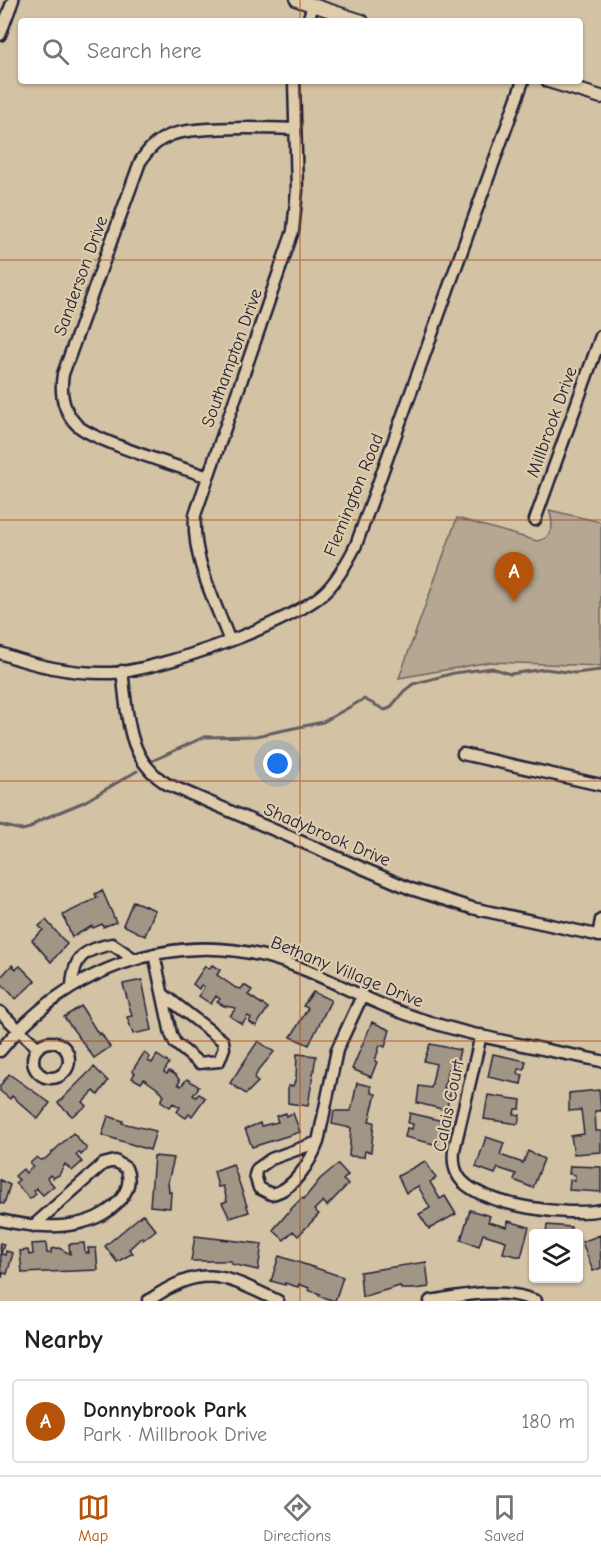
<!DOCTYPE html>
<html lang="en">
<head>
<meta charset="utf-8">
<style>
	body { margin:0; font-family:"Comic Neue",sans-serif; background:#f6f6f6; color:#202124 }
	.controls { position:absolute; right:18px; bottom:18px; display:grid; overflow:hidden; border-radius:6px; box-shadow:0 2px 4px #0004 }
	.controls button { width:54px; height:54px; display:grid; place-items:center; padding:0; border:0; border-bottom:2px solid #e0e0e0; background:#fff; color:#202124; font:30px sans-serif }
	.you { position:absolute; left:278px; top:764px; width:21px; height:21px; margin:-15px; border:4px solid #fff; border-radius:50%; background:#1a73e8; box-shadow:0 0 0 9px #1a73e833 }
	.badge { display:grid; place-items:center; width:39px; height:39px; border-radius:50%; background:#b45309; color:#fff; font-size:20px; font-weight:700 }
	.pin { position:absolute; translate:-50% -50px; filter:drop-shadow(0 2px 3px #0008) }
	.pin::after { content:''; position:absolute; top:32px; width:21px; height:18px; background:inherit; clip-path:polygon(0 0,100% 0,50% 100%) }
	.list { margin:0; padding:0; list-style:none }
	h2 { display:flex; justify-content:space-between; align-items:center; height:78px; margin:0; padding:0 24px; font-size:26px }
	h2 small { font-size:20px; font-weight:400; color:#757577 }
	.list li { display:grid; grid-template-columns:39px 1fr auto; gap:18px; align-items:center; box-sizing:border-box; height:84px; margin:0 12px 12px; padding:0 12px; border:2px solid #e0e0e0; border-radius:6px }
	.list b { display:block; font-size:22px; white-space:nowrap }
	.list p { margin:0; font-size:20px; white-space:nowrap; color:#757577 }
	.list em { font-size:20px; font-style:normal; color:#757577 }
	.icon { flex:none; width:33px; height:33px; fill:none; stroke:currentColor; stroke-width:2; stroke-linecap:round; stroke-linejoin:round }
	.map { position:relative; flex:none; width:601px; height:1301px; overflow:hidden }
	.search { position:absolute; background:#fff; box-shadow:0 2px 4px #0004; left:18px; right:18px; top:18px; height:66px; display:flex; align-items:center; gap:15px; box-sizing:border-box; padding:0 21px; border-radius:6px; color:#757577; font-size:22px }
	.sheet { height:174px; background:#fff }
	nav { display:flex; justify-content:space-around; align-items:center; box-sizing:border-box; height:84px; border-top:2px solid #e0e0e0; background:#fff; font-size:16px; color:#757577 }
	nav a { display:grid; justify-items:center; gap:3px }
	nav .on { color:#b45309 }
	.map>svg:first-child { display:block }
	.green { fill:#b5a792; stroke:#6c6466; stroke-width:1.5 }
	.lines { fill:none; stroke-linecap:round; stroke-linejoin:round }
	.stream { stroke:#635d62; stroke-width:3 }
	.building { fill:#a19586; stroke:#22223b; stroke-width:1.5 }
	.minor-casing { stroke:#22223b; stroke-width:15 }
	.tertiary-casing { stroke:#22223b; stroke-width:16 }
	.minor { stroke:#deccaa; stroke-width:10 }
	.tertiary { stroke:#deccaa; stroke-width:12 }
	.grid { fill:none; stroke:#ad481a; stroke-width:1.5; stroke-opacity:0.55 }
	.labels { text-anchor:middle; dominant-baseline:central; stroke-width:4.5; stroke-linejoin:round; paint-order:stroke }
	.street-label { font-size:18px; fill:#22223b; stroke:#deccaa }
</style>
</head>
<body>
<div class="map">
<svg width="601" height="1301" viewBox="0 0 601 1301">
	<rect width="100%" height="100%" fill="#d3c2a3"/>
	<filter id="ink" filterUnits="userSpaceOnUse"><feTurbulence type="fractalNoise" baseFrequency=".0167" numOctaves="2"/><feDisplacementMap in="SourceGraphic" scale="12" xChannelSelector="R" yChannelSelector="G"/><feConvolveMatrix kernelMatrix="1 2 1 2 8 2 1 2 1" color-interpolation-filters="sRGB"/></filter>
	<g filter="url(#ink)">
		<!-- green -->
		<path class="green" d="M549,510L601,522V666L490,662L399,678L457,518L537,541C554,538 554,524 549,510Z"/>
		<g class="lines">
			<!-- stream -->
			<path class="stream" d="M152,761L204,737L256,736L323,722L364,699L385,710L390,708L404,691L413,684L454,673L492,668L510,674L545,669L575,673L601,670
				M0,825L22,830L30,828L38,821L84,802L137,771"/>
		</g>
		<!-- building -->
		<path class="building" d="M102,890L116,922L103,927L102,924L93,928L92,926L72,937L63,915L97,898L95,894Z
			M133,901L155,910L145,936L123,925Z
			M46,920L67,944L51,962L32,940L43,930L39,926Z
			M12,965L16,969L20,966L35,981L16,999L0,982V978Z
			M212,965L220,970L217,975L236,988L241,989L244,985L252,990L248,995L268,1008L256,1026L249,1022L251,1018L248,1016L242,1024L230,1016L236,1008L224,1006L217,1002L220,999L216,996L211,1004L199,996L204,987L201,985L199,989L193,984L205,966L209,969Z
			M142,980L152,1030L133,1034L127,1017L132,1016L123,984Z
			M313,992L331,1000L309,1045L291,1037L308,1008L303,1006Z
			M81,1006L99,1035L101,1033L110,1047L94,1058L64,1017Z
			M372,1022L390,1030L385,1047L380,1045L378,1051L375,1061L377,1062L371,1077L352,1069Z
			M258,1041L274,1052L258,1071L254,1079L258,1082L246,1094L230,1083Z
			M430,1044L460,1050L455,1071L448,1069L444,1088L451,1090L446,1110L417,1103L419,1086L431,1088L436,1064L424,1061Z
			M144,1053L150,1057L148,1061L152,1063L157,1055L169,1063L164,1072L167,1074L169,1071L176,1075L180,1081L178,1084L181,1086L187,1079L199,1087L193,1095L196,1097L199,1094L205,1098L192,1116L189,1114L186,1118L177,1112L180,1107L173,1103L170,1107L161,1101L164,1096L162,1092L144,1079L141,1083L132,1078L135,1073L132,1071Z
			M297,1054L316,1056L308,1106L288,1103V1086H293L296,1078Z
			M493,1054L526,1061L524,1070L519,1068L518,1074L523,1075L521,1084L488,1077Z
			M94,1067L108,1081L98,1095L94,1091L83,1102L87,1106L72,1116L58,1103Z
			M9,1074L50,1103L38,1119L12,1096L10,1099L0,1091V1086Z
			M357,1083L371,1086V1093L376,1094L369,1121L374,1122L371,1152L365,1151L364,1157L349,1156L351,1128L332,1124L334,1111H351Z
			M599,1090L601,1111H595L596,1131H601V1152L574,1154L571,1136L584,1134L581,1110L569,1111V1093Z
			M488,1095L521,1100L520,1109H515L514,1114L520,1115L518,1124L484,1119Z
			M286,1113V1116L293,1113L300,1132L252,1147L245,1129L260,1123L261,1126L278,1122L276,1116Z
			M410,1113L443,1121L438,1145L405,1137L407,1128L412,1129L413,1124L408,1123Z
			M108,1116L123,1121L122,1123L156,1131L150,1150L102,1135Z
			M73,1133L87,1149L81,1155L79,1152L76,1155L82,1162L72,1171L65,1164L59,1175L53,1178L50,1175L47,1178L54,1186L43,1195L36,1188L34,1191L36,1194L30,1199L15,1183L19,1180L15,1176L23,1169L26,1173L33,1167L30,1163L37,1157L40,1160L45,1159Z
			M486,1137L504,1143L500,1155L523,1163L528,1151L544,1159L533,1188L514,1180L516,1174L498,1168L495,1174L476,1167Z
			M154,1156L174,1158L168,1182L169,1192H171L170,1208L150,1206Z
			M425,1161L436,1178L430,1182L440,1199L445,1196L456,1214L429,1229L419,1214L430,1208L418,1186L406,1193L398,1176Z
			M233,1164L249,1212L230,1218L222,1203L227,1201L225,1193L223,1186L218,1187L214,1171Z
			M338,1164L348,1175L343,1180L348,1184L327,1206L323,1201L314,1210L319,1214L298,1236L293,1231L284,1240L273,1230L291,1209L302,1198L304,1199L320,1179Z
			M570,1166L601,1167V1192L569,1190L570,1180L575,1181V1175L569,1174Z
			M0,1180L10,1185L4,1204L0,1203Z
			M470,1210L490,1216L488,1222L507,1227L508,1221L529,1227L521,1257L503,1253L506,1241L483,1234L479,1246L461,1240Z
			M143,1214L156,1230L143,1240L142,1237L129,1249L133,1253L117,1262L105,1246Z
			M547,1225L571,1227L570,1234H546Z
			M600,1235L601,1268L593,1271L582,1242Z
			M195,1236L262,1244L258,1270L231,1264V1261H191Z
			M0,1243L4,1244L1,1254L5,1255L6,1251L13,1253L7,1274L3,1273L2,1278Z
			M46,1243L47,1253H51V1249L59,1248L70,1254L69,1244L84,1243L85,1253H89L88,1248H96L98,1270L22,1273L20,1251L28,1250L29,1255L33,1254L32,1244Z
			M279,1256L343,1277L335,1301L319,1296L320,1294L308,1290L309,1288L299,1284L298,1287L285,1283V1285L271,1281Z
			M426,1262L429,1287L414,1289H401L400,1286L362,1297L360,1272Z"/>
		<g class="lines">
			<defs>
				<path id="minor" d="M308,21L313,5
					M0,35L13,0
					M206,476C180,467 93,441 77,425C63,411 60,392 63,374L140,162C148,149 157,140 171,135C195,126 266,128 294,129
					M535,520L601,336
					M229,639C214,599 192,559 195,515L293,231L297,190L294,81
					M0,653C35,666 73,674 111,673C157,671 294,623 326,591C339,578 348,561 356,545L523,81
					M122,671C128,715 126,759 167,784L411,889L472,908L601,936
					M463,754L601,785
					M598,936L601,920
					M154,954L171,1034L175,1043L199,1063L219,1061L224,1048L223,1041L164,995
					M72,985C74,956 84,950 112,944L134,959
					M0,1012L38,1048
					M481,1035L454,1150C453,1162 454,1172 462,1181C486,1206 568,1217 601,1210
					M33 1060a18 18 0 1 1 36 0a18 18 0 1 1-36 0Z
					M0,1051C64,972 167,930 268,957C316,970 359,998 406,1014C469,1037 536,1047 601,1061
					M318,1142C311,1161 293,1191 271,1194L259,1188L255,1175L257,1169L271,1159Z
					M318,1142L337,1050L362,996
					M0,1220C39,1229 92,1233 121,1199C128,1190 131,1179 126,1168L115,1161L103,1164L33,1226
					M148,1301C203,1263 222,1274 278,1301
					M430,1301C465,1295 501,1287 536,1301"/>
				<path id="tertiary" d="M297,0L362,21
					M548,81L601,97"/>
			</defs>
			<!-- minor casing -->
			<use href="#minor" class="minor-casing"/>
			<!-- tertiary casing -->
			<use href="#tertiary" class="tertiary-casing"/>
			<!-- minor -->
			<use href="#minor" class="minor"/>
			<!-- tertiary -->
			<use href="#tertiary" class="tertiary"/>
		</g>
	</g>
	<!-- grid -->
	<path class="grid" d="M300,0V21M300,81V1301M0,260H601M0,520H601M0,781H601M0,1041H601"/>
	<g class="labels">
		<!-- street labels -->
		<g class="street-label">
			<text transform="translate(81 276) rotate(-70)">Sanderson Drive</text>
			<text transform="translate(232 358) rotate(-70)">Southampton Drive</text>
			<text transform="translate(552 422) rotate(-70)">Millbrook Drive</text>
			<text transform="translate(354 495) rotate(-68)">Flemington Road</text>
			<text transform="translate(327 835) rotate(23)">Shadybrook Drive</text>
			<text transform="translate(347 972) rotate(22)">Bethany Village Drive</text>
			<text transform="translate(449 1106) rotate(-78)">Calais Court</text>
		</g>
	</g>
</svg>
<div class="controls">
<button><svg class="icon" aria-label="layers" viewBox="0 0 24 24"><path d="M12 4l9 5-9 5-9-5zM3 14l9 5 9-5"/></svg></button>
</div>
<div class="you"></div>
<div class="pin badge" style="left:514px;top:602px">A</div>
<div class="search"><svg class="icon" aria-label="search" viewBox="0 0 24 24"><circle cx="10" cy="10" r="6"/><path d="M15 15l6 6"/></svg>Search here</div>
</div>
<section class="sheet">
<h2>Nearby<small></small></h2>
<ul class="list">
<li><span class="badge">A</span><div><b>Donnybrook Park</b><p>Park · Millbrook Drive</p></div><em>180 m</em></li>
</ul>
</section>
<nav>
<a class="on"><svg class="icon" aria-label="map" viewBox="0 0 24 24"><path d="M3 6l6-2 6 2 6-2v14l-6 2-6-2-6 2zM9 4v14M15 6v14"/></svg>Map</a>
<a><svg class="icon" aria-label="directions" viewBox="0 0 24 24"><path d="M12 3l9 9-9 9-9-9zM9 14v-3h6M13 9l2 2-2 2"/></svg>Directions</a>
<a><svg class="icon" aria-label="saved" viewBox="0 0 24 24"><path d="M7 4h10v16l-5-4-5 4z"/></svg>Saved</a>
</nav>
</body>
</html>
